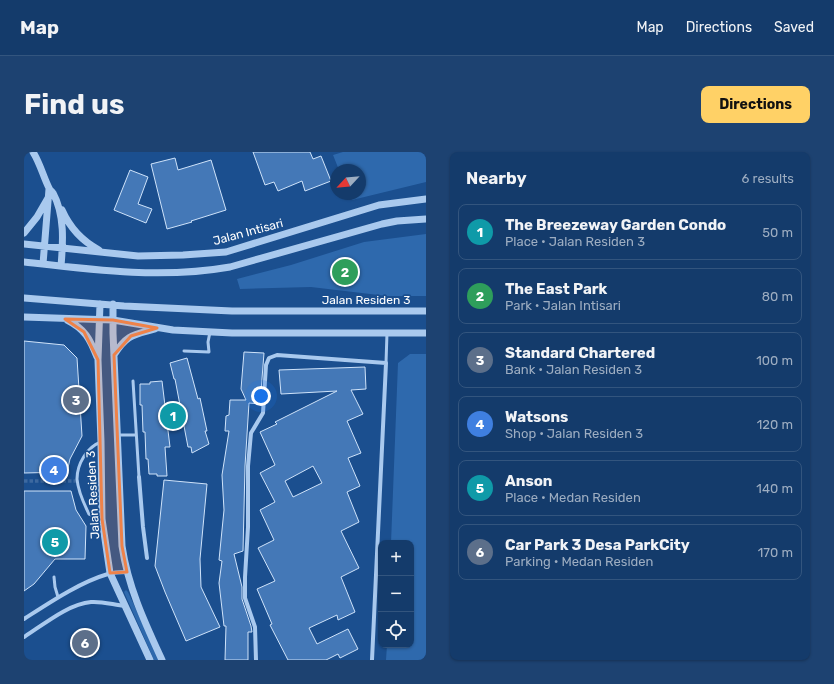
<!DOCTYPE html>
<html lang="en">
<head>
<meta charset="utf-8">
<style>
	body { margin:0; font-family:Rubik,sans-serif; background:#1d4271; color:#f1f3f6 }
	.controls { position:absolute; right:12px; bottom:12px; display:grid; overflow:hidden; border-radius:8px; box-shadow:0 1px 3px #0004 }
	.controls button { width:36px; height:36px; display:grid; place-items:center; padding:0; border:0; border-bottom:1px solid #33557e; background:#143b6b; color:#f1f3f6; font:20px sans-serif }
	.compass { position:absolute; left:306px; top:12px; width:36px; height:36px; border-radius:50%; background:#143b6b; box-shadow:0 1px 3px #0004; rotate:244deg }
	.you { position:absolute; left:237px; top:244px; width:14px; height:14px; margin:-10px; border:3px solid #fff; border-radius:50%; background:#1a73e8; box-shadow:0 0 0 6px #1a73e833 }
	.badge { display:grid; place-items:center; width:26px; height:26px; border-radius:50%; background:#ffd166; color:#fff; font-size:13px; font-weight:700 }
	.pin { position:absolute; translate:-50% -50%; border:2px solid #fff; box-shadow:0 1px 4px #0006 }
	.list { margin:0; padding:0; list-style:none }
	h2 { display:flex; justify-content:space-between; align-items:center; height:52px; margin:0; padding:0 16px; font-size:17px }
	h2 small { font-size:13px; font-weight:400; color:#9dadc1 }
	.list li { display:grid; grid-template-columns:26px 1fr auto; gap:12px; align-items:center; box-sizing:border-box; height:56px; margin:0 8px 8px; padding:0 8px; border:1px solid #33557e; border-radius:8px }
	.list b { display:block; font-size:15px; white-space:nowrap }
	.list p { margin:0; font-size:13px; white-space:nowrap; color:#9dadc1 }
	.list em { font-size:13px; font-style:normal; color:#9dadc1 }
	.icon { flex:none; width:22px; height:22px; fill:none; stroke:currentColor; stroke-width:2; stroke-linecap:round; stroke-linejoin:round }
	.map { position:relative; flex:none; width:402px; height:508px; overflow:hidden; border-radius:8px }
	header { display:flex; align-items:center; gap:24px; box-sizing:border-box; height:56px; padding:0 20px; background:#143b6b; border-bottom:1px solid #33557e }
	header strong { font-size:19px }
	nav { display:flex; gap:22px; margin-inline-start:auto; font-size:14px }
	.intro { display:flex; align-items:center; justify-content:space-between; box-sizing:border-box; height:96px; padding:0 24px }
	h1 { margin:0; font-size:28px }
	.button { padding:10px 18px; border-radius:8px; background:#ffd166; color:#111; font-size:14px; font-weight:700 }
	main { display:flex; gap:24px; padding:0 24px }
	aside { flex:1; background:#143b6b; border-radius:8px; box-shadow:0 1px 3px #0004 }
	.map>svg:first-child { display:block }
	.green { fill:#2e69ad }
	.building { fill:#4478b7; stroke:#cfe3fa; fill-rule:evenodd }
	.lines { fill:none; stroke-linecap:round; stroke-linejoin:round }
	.pedestrian-tunnel { stroke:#3d69a0; stroke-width:3.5; stroke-dasharray:3.5 2; stroke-linecap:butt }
	.service { stroke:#a9c9ee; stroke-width:3 }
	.minor { stroke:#a9c9ee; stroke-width:4 }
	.tertiary { stroke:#a9c9ee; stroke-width:7 }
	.marked { fill:#ee8249; fill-opacity:0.2; stroke:#ee8249; stroke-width:3; stroke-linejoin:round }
	.labels { text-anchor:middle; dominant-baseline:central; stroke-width:3.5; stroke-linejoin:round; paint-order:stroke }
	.street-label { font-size:12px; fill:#fff; stroke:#1b4f8f }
</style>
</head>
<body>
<header>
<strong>Map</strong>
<nav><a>Map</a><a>Directions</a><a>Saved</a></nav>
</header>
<div class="intro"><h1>Find us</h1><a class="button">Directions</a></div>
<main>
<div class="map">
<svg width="402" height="508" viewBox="0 0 402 508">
	<rect width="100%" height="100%" fill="#1b4f8f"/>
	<!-- green -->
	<path class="green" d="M319,0H402V30L328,48L325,42H336V18H315L309,3Z
		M402,82V144H363L287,135L216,137L213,127L267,113L340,90Z
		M386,202H402V508H362L363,493H387V391H367L374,211Z
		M102,438L104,440L135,508H130L100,440Z"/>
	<!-- building -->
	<path class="building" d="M229,0H286L289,7L297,4L307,29L281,39L278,29L254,39L250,30L241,33Z
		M151,6L154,18L187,8L202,58L167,69L168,70L143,77L127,12Z
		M106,18L124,25L114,52L128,57L122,71L90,58Z
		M0,189L40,193L53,206L58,284L46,307L43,320L0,321Z
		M220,200L240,201L236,252L225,251L221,314L219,399L210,402L218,435V447L227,474L228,480H224V508H201L202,474H200L195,431L198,409L195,408L200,358L198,323L205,279H201L202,264L205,263L206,248H222L217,237Z
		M163,206L174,247L176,246L183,279H181L185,292L168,301L167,295H164L151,227H150L146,211Z
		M341,215L342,237L327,238L339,262L323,269L337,301L324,306L336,334L323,340L335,370L317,379L335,416L317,425L331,460L314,468L313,463L285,476L293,492L324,477L334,497L316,506L314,502L302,508H264L246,473L248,472L233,437L251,429L234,396L250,388L236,358L251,350L236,321L251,313L236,280L253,272L251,270L313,239L257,242L255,218ZM289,314L298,331L269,345L261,329Z
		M138,229L146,295H141L143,324H133V322H125L124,307H122L121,280H119L118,253H116V232H126V230Z
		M140,328L183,332L176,407L177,435L196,475L162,489L141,440L131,414Z
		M0,339H47L52,358L62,374L61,407H31L10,432L0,439Z"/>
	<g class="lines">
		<!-- pedestrian-tunnel -->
		<path class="pedestrian-tunnel" d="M0,329H54"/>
		<!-- service -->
		<path class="service" d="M160,199L185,200L184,190L186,180
			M362,211L363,181
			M109,229L115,325
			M93,283H112
			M77,290C63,295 53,312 53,327C54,339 60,352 65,362L78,367
			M30,425L31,435L34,445"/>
		<!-- minor -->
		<path class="minor" d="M115,325L119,375L123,406
			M0,467C25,451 56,430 84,422C90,420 97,420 103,420
			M0,485C19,473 44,452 67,450C78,449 90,453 101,454
			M232,508L231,475L221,446V425L224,375V314L227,281L239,261L242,213L245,206L253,203L362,211L348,508"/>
		<!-- tertiary -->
		<path class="tertiary" d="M9,0C16,11 19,24 25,36C28,41 26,37 29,41C41,63 39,91 37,114
			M38,58C46,76 58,89 75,98
			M0,81L13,65L24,46
			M0,92L114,104L159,103L202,100L355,53L402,47
			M0,110C69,118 138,127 206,115L358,72L373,69L402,67
			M19,112L25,37
			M0,146L100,154L208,159H402
			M76,152L74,208L77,290L78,367L86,421L126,508
			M89,152V181L98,394C104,435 121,471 138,508
			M0,165L89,168L149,178L208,181H402
			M43,168C61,177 66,187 73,205
			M90,203C103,182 110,183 131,177"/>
	</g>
	<!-- marked area -->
	<path class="marked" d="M41,167L89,168L133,176L107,184L90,203L98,394L103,420L86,421L78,367L74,208L60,180Z"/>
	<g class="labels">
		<!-- street labels -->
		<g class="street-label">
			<text transform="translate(224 80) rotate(-15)">Jalan Intisari</text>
			<text x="342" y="148">Jalan Residen 3</text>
			<text transform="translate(69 343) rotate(-93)">Jalan Residen 3</text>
		</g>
	</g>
</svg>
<div class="controls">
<button>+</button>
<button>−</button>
<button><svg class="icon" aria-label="locate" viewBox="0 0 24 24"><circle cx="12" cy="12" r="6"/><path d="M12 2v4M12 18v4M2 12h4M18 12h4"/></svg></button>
</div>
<svg class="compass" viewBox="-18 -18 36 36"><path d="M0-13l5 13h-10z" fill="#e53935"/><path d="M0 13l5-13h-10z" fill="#9dadc1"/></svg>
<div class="you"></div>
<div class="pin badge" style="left:149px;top:264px;background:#0f9aa8">1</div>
<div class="pin badge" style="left:321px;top:120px;background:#2e9e5b">2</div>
<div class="pin badge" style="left:52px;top:248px;background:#5c6f8a">3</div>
<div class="pin badge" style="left:30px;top:318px;background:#3f7fe0">4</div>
<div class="pin badge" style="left:31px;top:390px;background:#0f9aa8">5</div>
<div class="pin badge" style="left:61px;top:491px;background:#5c6f8a">6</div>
</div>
<aside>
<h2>Nearby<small>6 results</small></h2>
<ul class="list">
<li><span class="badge" style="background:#0f9aa8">1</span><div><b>The Breezeway Garden Condo</b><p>Place · Jalan Residen 3</p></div><em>50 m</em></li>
<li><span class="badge" style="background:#2e9e5b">2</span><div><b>The East Park</b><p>Park · Jalan Intisari</p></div><em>80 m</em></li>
<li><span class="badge" style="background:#5c6f8a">3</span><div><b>Standard Chartered</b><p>Bank · Jalan Residen 3</p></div><em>100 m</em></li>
<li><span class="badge" style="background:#3f7fe0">4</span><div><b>Watsons</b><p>Shop · Jalan Residen 3</p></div><em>120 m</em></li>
<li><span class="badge" style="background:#0f9aa8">5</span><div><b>Anson</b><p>Place · Medan Residen</p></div><em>140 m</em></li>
<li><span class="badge" style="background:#5c6f8a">6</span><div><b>Car Park 3 Desa ParkCity</b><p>Parking · Medan Residen</p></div><em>170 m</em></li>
</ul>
</aside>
</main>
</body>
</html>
